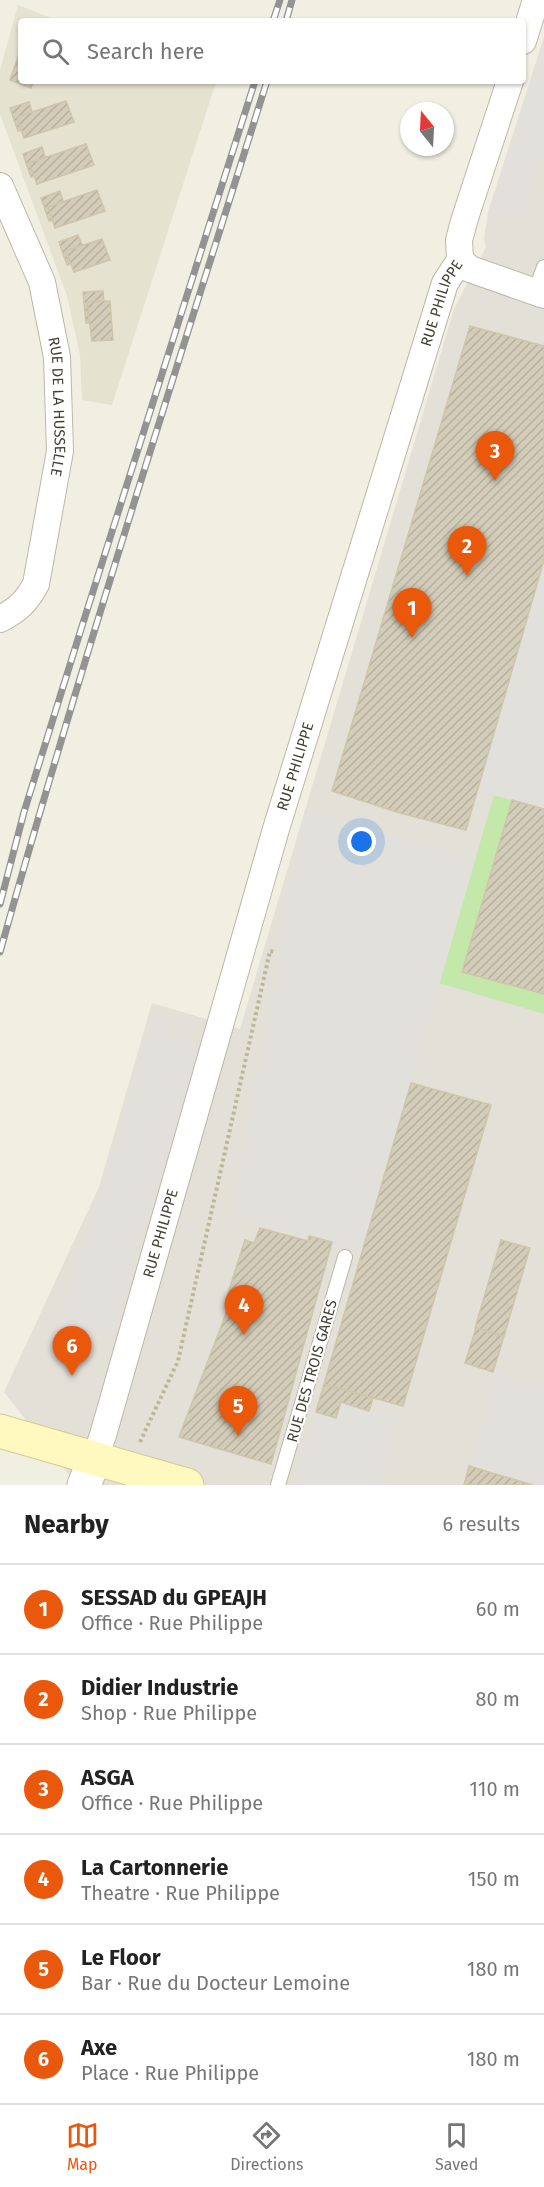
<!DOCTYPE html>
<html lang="en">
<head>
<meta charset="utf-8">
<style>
	body { margin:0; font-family:"Fira Sans",sans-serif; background:#f6f6f6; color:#222 }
	.compass { position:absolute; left:400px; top:102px; width:54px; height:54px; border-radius:50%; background:#fff; box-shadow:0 2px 4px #0004; rotate:342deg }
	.you { position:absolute; left:362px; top:842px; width:21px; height:21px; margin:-15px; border:4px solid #fff; border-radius:50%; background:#1a73e8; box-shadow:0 0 0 9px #1a73e833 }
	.badge { display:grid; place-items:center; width:39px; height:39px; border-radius:50%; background:#ea580c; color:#fff; font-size:20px; font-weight:700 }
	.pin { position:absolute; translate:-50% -50px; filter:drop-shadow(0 2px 3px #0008) }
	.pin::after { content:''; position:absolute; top:32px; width:21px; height:18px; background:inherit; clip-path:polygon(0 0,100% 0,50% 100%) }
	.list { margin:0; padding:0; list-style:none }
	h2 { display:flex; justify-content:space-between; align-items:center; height:78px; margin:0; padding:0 24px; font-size:26px }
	h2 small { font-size:20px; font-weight:400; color:#767676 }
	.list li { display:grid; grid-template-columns:39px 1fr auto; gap:18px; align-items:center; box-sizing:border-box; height:90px; padding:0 24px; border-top:2px solid #e0e0e0 }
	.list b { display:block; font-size:22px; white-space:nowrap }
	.list p { margin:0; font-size:20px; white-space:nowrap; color:#767676 }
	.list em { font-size:20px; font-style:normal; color:#767676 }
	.icon { flex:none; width:33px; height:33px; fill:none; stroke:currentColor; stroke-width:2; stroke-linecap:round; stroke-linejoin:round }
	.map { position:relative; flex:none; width:544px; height:1485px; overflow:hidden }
	.search { position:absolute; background:#fff; box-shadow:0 2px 4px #0004; left:18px; right:18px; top:18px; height:66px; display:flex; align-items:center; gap:15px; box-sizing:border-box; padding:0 21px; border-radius:6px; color:#767676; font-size:22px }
	.sheet { height:618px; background:#fff }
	nav { display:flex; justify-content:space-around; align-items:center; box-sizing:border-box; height:84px; border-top:2px solid #e0e0e0; background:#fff; font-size:16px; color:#767676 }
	nav a { display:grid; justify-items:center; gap:3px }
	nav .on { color:#ea580c }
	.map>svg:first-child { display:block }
	.residential { fill:#e6e2d0 }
	.industrial { fill:#e3e0d8 }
	.green { fill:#c4e7aa }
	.parking { fill:#e2e0db }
	.building { fill:url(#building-hatch); stroke:#cec5ab; stroke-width:1.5 }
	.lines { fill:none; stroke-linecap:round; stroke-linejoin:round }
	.service-casing { stroke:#bdb8a5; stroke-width:16 }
	.minor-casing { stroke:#bdb8a5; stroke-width:28 }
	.tertiary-casing { stroke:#bdb8a5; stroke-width:35 }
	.secondary-casing { stroke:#d3ca91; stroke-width:35 }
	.path { stroke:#bfb696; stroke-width:4; stroke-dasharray:3 3; stroke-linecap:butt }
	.service { stroke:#fff; stroke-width:14 }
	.minor { stroke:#fff; stroke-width:26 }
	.tertiary { stroke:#fff; stroke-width:33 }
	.secondary { stroke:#fff8bf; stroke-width:33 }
	.rail-casing { stroke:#939393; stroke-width:7 }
	.rail { stroke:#fff; stroke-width:4.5; stroke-dasharray:14; stroke-linecap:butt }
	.labels { text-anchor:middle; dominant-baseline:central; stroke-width:4.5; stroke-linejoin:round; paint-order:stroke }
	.street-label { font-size:15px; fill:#433f33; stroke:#fff }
</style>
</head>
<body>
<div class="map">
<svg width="544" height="1485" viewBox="0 0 544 1485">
	<defs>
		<pattern id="building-hatch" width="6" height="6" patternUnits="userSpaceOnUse" patternTransform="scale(1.5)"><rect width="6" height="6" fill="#d3ccb8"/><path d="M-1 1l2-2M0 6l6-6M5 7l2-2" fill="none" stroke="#b6b09f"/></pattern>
	</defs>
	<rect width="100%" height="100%" fill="#f1efe2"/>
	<!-- residential -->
	<path class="residential" d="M18,5L59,21H21V81L216,82L112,405L82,400L80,355L67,296L0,114V70Z"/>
	<!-- industrial -->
	<path class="industrial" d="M544,37V1485H77L4,1392L99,1187L152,1003L240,1029L454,309L486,247L484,238L488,212Z"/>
	<!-- green -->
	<path class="green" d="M494,795L544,809V1014L439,983Z"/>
	<!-- parking -->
	<path class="parking" d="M544,37V147L526,205L528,217L487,222Z
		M544,560V809L476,790Z
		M305,810L476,857L363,1250L233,1218L252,1093L281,962L283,951L276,950Z
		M153,1013L168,1017L163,1034L199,1045L112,1336L76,1327L68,1351L54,1345Z
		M496,1373L544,1387V1485H533L469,1466Z
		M341,1402L400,1418L379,1485H295L316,1412L336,1418Z"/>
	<!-- building -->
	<path class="building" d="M21,48V81H34L31,88L10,80Z
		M66,101L74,122L24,138L17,117Z
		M29,102L32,112L17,117L21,130L18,131L10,108Z
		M86,144L94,165L37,184L29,163Z
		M42,147L45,157L29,163L34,176L31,177L23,154Z
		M97,190L105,211L55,228L48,207Z
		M60,191L63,201L48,207L52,220L49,221L41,198Z
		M78,235L82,245L66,251L70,264L67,265L59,242Z
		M102,239L110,260L74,272L66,251Z
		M103,291L104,301L87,302L89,323H86L83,292Z
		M110,301L113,340L92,341L87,302Z
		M470,326L544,346V560L466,830L400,813L332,791Z
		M512,800L544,809V994L462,972Z
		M411,1083L491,1105L403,1406L324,1384Z
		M260,1228L308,1241L309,1236L332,1242L271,1464L179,1437L233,1295L228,1293L245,1240L254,1243Z
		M501,1240L530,1248L504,1336L475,1328Z
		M476,1328L504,1336L493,1372L465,1363Z
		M324,1384L373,1398L369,1411L341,1402L336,1418L316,1412Z
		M469,1466L533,1485H464Z"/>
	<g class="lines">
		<defs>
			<path id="service" d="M535,292L544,267
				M278,1485L345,1257"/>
			<g id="minor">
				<path d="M523,41L536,0"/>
				<path id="s1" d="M0,186L42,282L57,357L60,451L36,584C27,601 18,610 0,619"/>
				<path d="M460,260L470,269L544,295"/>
				<path id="s2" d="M95,1458L103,1435L276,829L445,283L460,260L459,240L465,218L510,81"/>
			</g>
			<path id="tertiary" d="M84,1485L95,1458"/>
			<path id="secondary" d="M0,1431L187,1485"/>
		</defs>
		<!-- service casing -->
		<use href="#service" class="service-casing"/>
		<!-- minor casing -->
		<use href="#minor" class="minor-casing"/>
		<!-- tertiary casing -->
		<use href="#tertiary" class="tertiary-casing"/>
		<!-- secondary casing -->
		<use href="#secondary" class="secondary-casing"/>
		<!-- path -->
		<path class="path" d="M140,1442L178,1361L270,951L275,952"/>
		<!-- service -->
		<use href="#service" class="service"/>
		<!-- minor -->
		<use href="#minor" class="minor"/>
		<!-- tertiary -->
		<use href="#tertiary" class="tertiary"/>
		<!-- secondary -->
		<use href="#secondary" class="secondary"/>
		<defs>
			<path id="rail" d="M273,21L280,0
				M286,21L292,0
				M0,904L24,812L83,623L255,81
				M0,952C82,659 176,371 267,81"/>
		</defs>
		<!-- rail casing -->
		<use href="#rail" class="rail-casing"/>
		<!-- rail -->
		<use href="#rail" class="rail"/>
	</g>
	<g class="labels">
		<!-- street labels -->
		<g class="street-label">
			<text stroke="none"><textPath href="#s2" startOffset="1206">RUE PHILIPPE</textPath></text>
			<text stroke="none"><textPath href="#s1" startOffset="231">RUE DE LA HUSSELLE</textPath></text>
			<text stroke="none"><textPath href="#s2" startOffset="720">RUE PHILIPPE</textPath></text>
			<text stroke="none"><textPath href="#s2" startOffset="234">RUE PHILIPPE</textPath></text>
			<text transform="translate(312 1371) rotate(-74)">RUE DES TROIS GARES</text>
		</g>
	</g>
</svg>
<svg class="compass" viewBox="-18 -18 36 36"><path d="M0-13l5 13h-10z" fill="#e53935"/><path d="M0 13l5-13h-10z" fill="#767676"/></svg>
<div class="you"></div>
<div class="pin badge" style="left:412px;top:638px">1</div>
<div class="pin badge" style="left:467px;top:576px">2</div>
<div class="pin badge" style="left:495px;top:481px">3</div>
<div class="pin badge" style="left:244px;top:1335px">4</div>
<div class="pin badge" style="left:238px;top:1436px">5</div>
<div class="pin badge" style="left:72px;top:1376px">6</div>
<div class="search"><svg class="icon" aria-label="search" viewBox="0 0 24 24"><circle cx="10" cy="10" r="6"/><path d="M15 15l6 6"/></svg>Search here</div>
</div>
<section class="sheet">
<h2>Nearby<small>6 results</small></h2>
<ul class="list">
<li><span class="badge">1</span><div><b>SESSAD du GPEAJH</b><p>Office · Rue Philippe</p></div><em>60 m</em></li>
<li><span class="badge">2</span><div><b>Didier Industrie</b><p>Shop · Rue Philippe</p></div><em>80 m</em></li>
<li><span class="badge">3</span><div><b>ASGA</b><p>Office · Rue Philippe</p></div><em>110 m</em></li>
<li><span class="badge">4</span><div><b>La Cartonnerie</b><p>Theatre · Rue Philippe</p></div><em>150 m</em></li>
<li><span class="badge">5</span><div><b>Le Floor</b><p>Bar · Rue du Docteur Lemoine</p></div><em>180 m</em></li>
<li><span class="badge">6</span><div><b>Axe</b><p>Place · Rue Philippe</p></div><em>180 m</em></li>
</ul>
</section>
<nav>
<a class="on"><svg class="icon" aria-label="map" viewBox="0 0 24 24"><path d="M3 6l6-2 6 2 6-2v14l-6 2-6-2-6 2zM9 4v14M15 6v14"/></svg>Map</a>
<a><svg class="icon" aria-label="directions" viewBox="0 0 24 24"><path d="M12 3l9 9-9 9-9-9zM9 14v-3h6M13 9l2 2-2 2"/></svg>Directions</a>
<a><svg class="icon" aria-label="saved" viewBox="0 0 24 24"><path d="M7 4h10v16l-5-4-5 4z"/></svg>Saved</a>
</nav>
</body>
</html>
